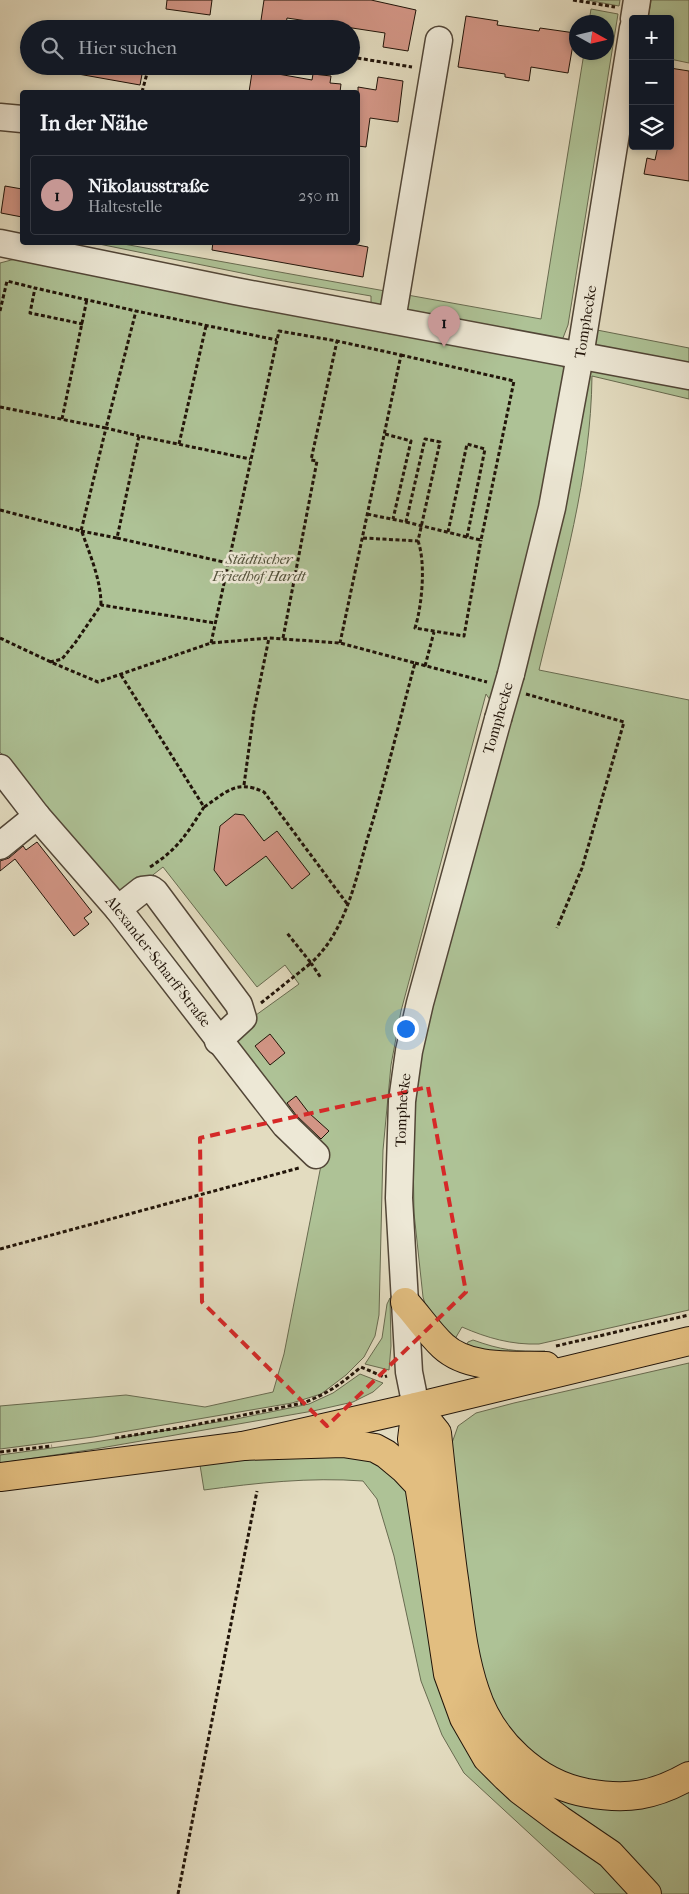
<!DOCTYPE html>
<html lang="de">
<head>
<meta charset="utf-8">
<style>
	body { margin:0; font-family:"IM FELL French Canon",serif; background:#20242c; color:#f1f3f6 }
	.controls { position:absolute; right:15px; top:15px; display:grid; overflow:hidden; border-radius:5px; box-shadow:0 2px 8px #0003 }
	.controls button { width:45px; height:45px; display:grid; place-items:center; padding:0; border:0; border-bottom:1px solid #363941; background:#171b24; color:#f1f3f6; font:25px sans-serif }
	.compass { position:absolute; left:569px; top:15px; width:45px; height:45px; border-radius:50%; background:#171b24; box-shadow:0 2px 8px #0003; rotate:98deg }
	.you { position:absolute; left:405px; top:1028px; width:18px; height:18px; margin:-12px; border:4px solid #fff; border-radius:50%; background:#1a73e8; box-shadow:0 0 0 8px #1a73e833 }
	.badge { display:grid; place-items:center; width:32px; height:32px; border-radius:50%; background:#c59692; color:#111; font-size:16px; font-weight:700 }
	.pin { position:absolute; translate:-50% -41px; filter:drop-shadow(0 1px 2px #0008) }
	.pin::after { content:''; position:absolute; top:26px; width:18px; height:15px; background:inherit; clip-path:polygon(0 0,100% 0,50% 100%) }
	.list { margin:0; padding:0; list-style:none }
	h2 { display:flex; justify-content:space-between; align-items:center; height:65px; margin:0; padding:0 20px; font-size:21px }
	h2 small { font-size:16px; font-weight:400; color:#9ea1a6 }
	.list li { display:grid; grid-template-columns:32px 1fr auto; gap:15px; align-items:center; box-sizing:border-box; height:80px; margin:0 10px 10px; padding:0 10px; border:1px solid #363941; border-radius:5px }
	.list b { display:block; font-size:19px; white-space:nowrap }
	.list p { margin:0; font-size:16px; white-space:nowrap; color:#9ea1a6 }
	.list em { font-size:16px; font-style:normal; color:#9ea1a6 }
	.icon { flex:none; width:28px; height:28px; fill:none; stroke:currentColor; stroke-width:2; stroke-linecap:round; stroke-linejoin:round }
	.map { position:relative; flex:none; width:689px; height:1894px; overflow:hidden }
	.search { position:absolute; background:#171b24; box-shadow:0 2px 8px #0003; left:20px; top:20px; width:340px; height:55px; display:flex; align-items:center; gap:12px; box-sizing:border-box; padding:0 18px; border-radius:28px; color:#9ea1a6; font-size:19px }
	.panel { position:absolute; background:#171b24; box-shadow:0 2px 8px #0003; left:20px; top:90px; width:340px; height:155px; border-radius:5px }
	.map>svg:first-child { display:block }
	.green { fill:#aec296; stroke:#686b50 }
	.building { fill:#d29585; stroke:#211409 }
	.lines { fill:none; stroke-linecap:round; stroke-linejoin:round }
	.minor-casing { stroke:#524637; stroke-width:29 }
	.major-casing { stroke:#211409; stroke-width:30 }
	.highway-casing { stroke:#211409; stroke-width:30 }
	.path { stroke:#211409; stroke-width:3; stroke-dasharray:4 2.5; stroke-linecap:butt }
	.minor { stroke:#ede8d6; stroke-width:26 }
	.major { stroke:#e2be80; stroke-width:28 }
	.highway { stroke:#e2be80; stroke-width:28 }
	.minor-bridge-casing { stroke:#524637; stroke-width:29; stroke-linecap:butt }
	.minor-bridge { stroke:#ede8d6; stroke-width:26 }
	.marked { fill:none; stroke:#d62828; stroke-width:4; stroke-dasharray:10 6; stroke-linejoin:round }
	.labels { text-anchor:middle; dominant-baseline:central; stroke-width:5; stroke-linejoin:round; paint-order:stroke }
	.street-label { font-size:15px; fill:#211409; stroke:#ede8d6 }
	.park-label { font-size:15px; font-style:italic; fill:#52513a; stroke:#ede8d6 }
</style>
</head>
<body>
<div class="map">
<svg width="689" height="1894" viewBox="0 0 689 1894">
	<rect width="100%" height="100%" fill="#e3dcc0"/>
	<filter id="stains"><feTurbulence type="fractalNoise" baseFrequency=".004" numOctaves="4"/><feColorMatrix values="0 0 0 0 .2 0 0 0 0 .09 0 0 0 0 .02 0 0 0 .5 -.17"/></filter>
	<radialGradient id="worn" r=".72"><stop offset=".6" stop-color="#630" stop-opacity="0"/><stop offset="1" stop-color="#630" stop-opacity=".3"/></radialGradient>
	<!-- green -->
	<path class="green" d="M587,0H620L619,6Z
		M651,0H689V63L670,59V19H648Z
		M591,9L618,14L568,325L561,343L371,304V296L266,278L94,243H118L541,319L584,53L606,52V22H589Z
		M15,259L558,360L567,373L526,668L591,368L689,384V399L592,376C591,476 562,574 539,670L689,700V1310L539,1344C512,1345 487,1338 462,1327L452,1344L426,1307L423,1297L414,1213L413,1150L415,1107L425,1024L509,728L486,694L401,1011L391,1065L383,1150L379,1315L375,1336L364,1357L346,1375L321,1394L292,1403L93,1437L0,1449V1406L126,1395L205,1407L273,1392L284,1354L324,1150L291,1117L234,1041L238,1028L299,984L285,965L257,987L163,867L121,900L0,752V263Z
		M597,330L689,348V369L601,349L595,343Z
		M390,1298L391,1346L389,1370L365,1364L382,1338L387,1304Z
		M473,1340C501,1350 516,1352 545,1351V1354L464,1350L468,1342Z
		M689,1363V1763L638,1785L593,1783L558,1771L532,1755L514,1737L492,1704L476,1649L467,1579L452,1443L458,1426L476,1413L514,1403Z
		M360,1374L383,1383L373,1392L353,1402L313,1411L95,1449L0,1463V1455L95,1442L236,1419L309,1404L333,1393Z
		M340,1452L377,1458L408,1491L446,1702L457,1734L476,1762L588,1852L616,1877L631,1894H595L464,1773L442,1735L421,1681L394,1556L377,1499L363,1481C310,1477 256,1483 204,1490L200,1465L261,1456Z
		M466,1678L551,1787L689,1784V1894H655L499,1761Z"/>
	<!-- building -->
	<path class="building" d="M167,0H212L210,15L166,9Z
		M264,0H371L416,10L408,51L383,47L385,33L339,26V29H320L321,23L287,18L285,29L260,27Z
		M466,16L498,21L497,25L539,31L540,28L575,33L568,73L531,67L529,81L505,77V74L458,67Z
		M79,66H129L143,69L140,85L78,74Z
		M253,66H279L278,74L312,80L313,74L331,76L330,83L341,84L340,92H249Z
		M670,68L689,71V181L644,174L647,158L655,160L658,146H670Z
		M378,77L403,81L398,122L370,118L366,147L358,146V87L376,90Z
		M5,186L22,189V217L1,213Z
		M213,242H342L368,247L363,277L212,250Z
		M235,814L244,815L264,841L277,831L310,874L292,889L266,856L226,886L214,870L220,826Z
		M37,842L92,912L84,918L89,924L74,936L15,859L0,871V861L9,858L23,846L26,850Z
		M270,1034L285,1053L270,1065L255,1046Z
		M296,1096L309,1113L329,1131L321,1139L296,1115L287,1103Z"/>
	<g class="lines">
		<defs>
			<g id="minor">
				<path d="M634,19L637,0"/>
				<path d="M0,117L22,119"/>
				<path d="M0,243L235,291L689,376"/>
				<path d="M392,320L439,40"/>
				<path id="s1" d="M511,674L552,508L580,356L633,28"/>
				<path id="s2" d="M0,768L37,816L118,909L285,1125L316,1155"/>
				<path d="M0,846L37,816"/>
				<path d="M118,909L142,890L151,889L155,892L239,1005L243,1018L218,1041"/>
				<path id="s3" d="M416,1407L409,1372L399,1198L402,1101L409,1051L420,1003L498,719"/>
			</g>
			<path id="major" d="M405,1302C418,1316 429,1333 443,1346C469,1370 513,1365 546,1366
				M0,1477L243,1446L416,1407L689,1341"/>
			<path id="highway" d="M416,1407L412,1439L429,1549L448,1674L464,1718L487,1758L506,1777L520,1790L560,1820L610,1854L647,1894
				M416,1407L437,1433C442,1480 447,1526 453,1572C459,1612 462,1653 475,1691C491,1741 536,1784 587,1793C627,1800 654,1796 689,1776
				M243,1446L343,1443L375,1448L386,1454L404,1469L420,1486"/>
		</defs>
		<!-- minor casing -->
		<use href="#minor" class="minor-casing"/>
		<!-- major casing -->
		<use href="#major" class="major-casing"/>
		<!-- highway casing -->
		<use href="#highway" class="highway-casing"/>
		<!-- path -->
		<path class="path" d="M573,0L615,7
			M351,57L412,67
			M142,92L149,66
			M0,311L7,281L35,288
			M83,324L30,313L35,288L136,311
			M401,355L514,381L481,540L467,537L485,449L467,444L448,532
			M0,407L106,428L136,311L277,340
			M62,419L87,299
			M385,434L411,441L393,519
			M179,444L206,326
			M0,510L81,531L106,428L139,436
			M406,522L467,537
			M81,531L117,538L139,436L250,459
			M82,532C90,555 101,580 101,605
			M117,538L228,563
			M363,538L418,541L440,442L425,439L406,522L367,514
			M418,541C426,563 422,606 415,628L464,636L481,540
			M0,638L53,663L98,682L211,643L269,638L340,643L415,663C399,722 385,782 367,840C355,883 345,932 311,963L321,978
			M283,638L317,461L311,460L337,341
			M211,643L279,331L337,341L401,355L340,643
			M50,662L62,659L75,643L101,605L215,623
			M415,663L487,682
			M425,666L434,632
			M121,675L204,807C227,792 236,779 264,792L348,905
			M526,694L624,722L582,868L557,928
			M244,785L254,711L269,638
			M150,867C178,849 186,835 204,807
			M261,1003L311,963L287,933
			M0,1249L299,1168
			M556,1346L689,1315
			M115,1438L184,1427L303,1403C327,1394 341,1384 361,1367L384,1377L387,1376
			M0,1452L52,1446
			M178,1894L257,1491"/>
		<!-- minor -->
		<use href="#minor" class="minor"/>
		<!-- major -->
		<use href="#major" class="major"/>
		<!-- highway -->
		<use href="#highway" class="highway"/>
		<defs>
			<path id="minor-bridge" d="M498,719L511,674"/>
		</defs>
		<!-- minor-bridge casing -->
		<use href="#minor-bridge" class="minor-bridge-casing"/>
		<!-- minor-bridge -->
		<use href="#minor-bridge" class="minor-bridge"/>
	</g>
	<!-- marked area -->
	<path class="marked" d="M428,1087L466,1292L327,1426L202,1302L200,1138Z"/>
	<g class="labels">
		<!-- street labels -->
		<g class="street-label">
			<text stroke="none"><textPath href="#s1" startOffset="360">Tomphecke</textPath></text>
			<text transform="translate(498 718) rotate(-74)">Tomphecke</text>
			<text stroke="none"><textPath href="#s2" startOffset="250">Alexander-Scharff-Straße</textPath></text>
			<text stroke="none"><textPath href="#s3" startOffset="298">Tomphecke</textPath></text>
		</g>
		<!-- park labels -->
		<g class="park-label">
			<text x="259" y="559">Städtischer<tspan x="259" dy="17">Friedhof Hardt</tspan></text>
		</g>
	</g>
	<rect width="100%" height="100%" filter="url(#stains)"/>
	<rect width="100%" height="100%" fill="url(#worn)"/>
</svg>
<div class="controls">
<button>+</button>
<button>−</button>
<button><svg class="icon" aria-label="layers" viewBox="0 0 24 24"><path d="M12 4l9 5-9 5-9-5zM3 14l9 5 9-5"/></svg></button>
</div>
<svg class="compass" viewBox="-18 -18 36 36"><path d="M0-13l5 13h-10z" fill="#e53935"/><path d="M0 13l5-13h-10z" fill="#9ea1a6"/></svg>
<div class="you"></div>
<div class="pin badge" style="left:444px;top:347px">1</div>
<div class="search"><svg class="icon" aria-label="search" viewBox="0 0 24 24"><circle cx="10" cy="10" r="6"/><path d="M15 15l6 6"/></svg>Hier suchen</div>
<section class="panel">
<h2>In der Nähe<small></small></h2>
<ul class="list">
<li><span class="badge">1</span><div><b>Nikolausstraße</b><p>Haltestelle</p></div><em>250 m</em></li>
</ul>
</section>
</div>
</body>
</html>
